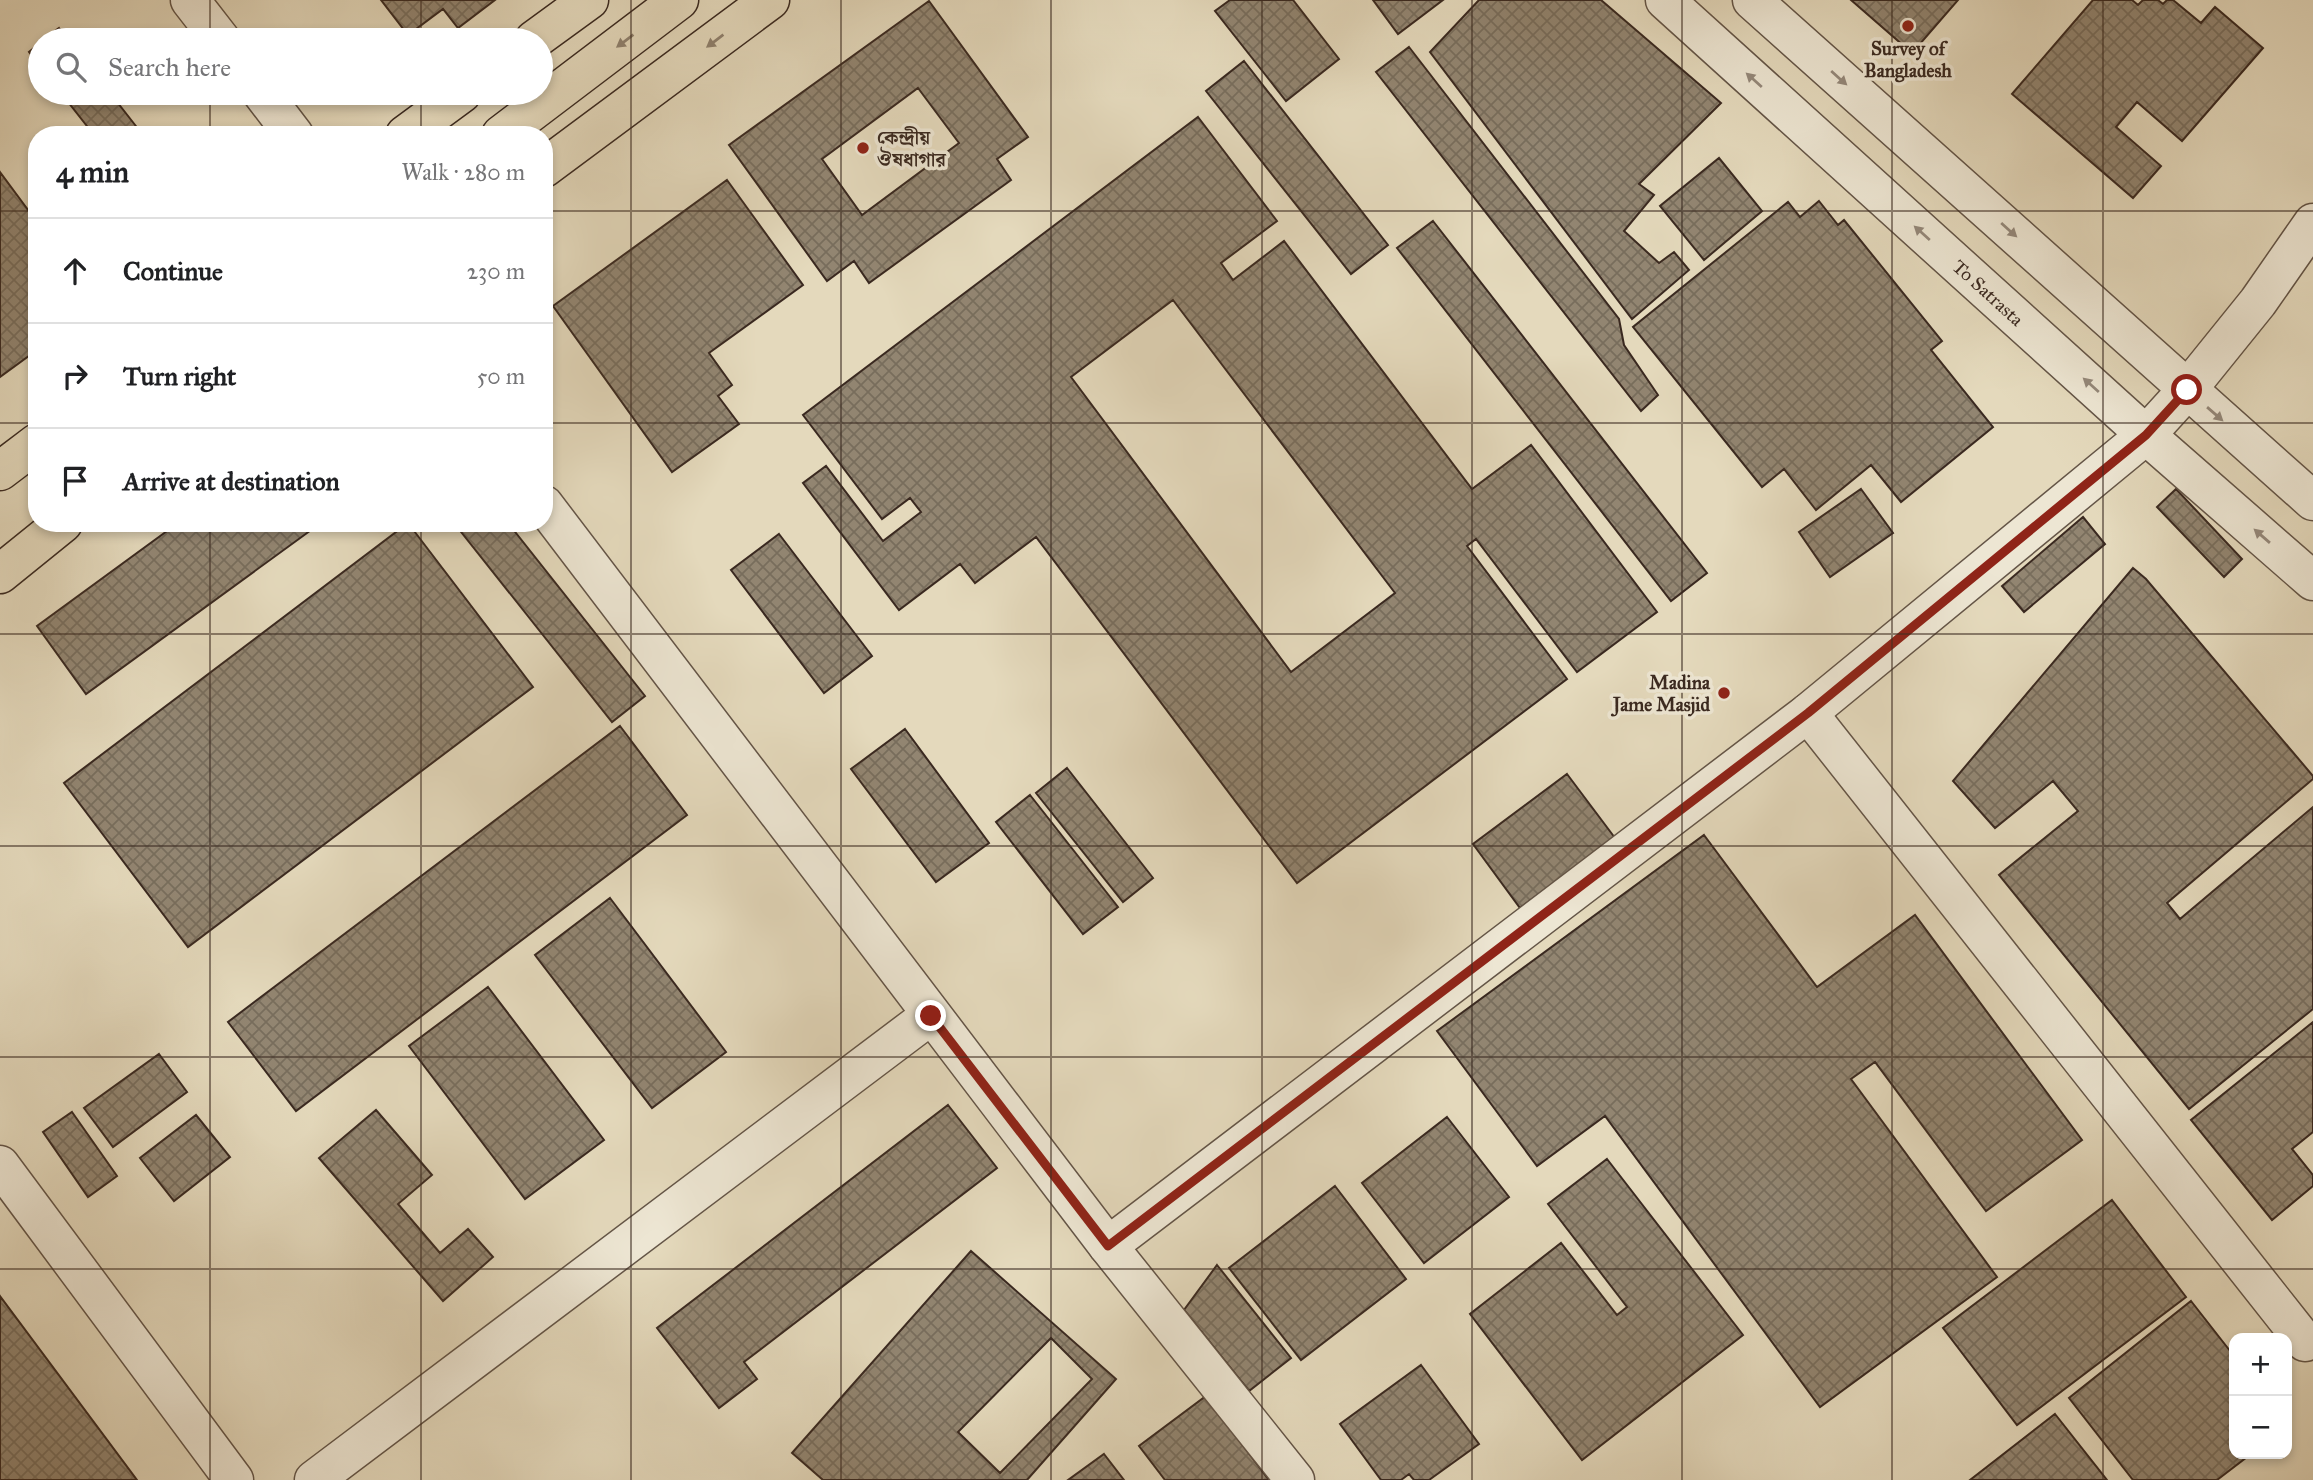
<!DOCTYPE html>
<html lang="en">
<head>
<meta charset="utf-8">
<style>
	body { margin:0; font-family:"IM FELL Great Primer","Noto Serif Bengali",serif; background:#f6f6f6; color:#202124 }
	.controls { position:absolute; right:21px; bottom:21px; display:grid; overflow:hidden; border-radius:14px; box-shadow:0 4px 10px #0003 }
	.controls button { width:63px; height:63px; display:grid; place-items:center; padding:0; border:0; border-bottom:2px solid #e0e0e0; background:#fff; color:#202124; font:35px sans-serif }
	.stop { position:absolute; width:21px; height:21px; margin:-16px; border:5px solid #8f2418; border-radius:50%; background:#fff }
	.stop.end { background:#8f2418; border-color:#fff; box-shadow:0 2px 7px #0008 }
	.list { margin:0; padding:0; list-style:none }
	h2 { display:flex; justify-content:space-between; align-items:center; height:91px; margin:0; padding:0 28px; font-size:30px }
	h2 small { font-size:23px; font-weight:400; color:#757577 }
	.list li { display:grid; grid-template-columns:46px 1fr auto; gap:21px; align-items:center; box-sizing:border-box; height:105px; padding:0 28px; border-top:2px solid #e0e0e0 }
	.list b { display:block; font-size:26px; white-space:nowrap }
	.list em { font-size:23px; font-style:normal; color:#757577 }
	.icon { flex:none; width:38px; height:38px; fill:none; stroke:currentColor; stroke-width:2; stroke-linecap:round; stroke-linejoin:round }
	.map { position:relative; flex:none; width:2313px; height:1480px; overflow:hidden }
	.search { position:absolute; background:#fff; box-shadow:0 4px 10px #0003; left:28px; top:28px; width:525px; height:77px; display:flex; align-items:center; gap:18px; box-sizing:border-box; padding:0 24px; border-radius:38px; color:#757577; font-size:26px }
	.panel { position:absolute; background:#fff; box-shadow:0 4px 10px #0003; left:28px; top:126px; width:525px; height:406px; border-radius:28px }
	.map>svg:first-child { display:block }
	.building { fill:url(#building-cross-hatch); stroke:#3a2920; stroke-width:2; fill-rule:evenodd }
	.lines { fill:none; stroke-linecap:round; stroke-linejoin:round }
	.minor-casing { stroke:#645547; stroke-width:41 }
	.major-casing { stroke:#3a2920; stroke-width:41 }
	.minor { stroke:#ede6d3; stroke-width:38 }
	.major { stroke:#e4d9bc; stroke-width:38 }
	.oneway { fill:#8f816e }
	.oneway2 { fill:#94887a }
	.route { stroke:#8f2418; stroke-width:9 }
	.grid { fill:none; stroke:#3a2920; stroke-width:2; stroke-opacity:0.55 }
	.poi-dot { fill:#8f2418; stroke:#ede6d3; stroke-width:2.5 }
	.labels { text-anchor:middle; dominant-baseline:central; stroke-width:7; stroke-linejoin:round; paint-order:stroke }
	.poi-label { font-size:19px; font-weight:bold; fill:#3a2920; stroke:#ede6d3 }
	.street-label { font-size:19px; fill:#3a2920; stroke:#ede6d3 }
</style>
</head>
<body>
<div class="map">
<svg width="2313" height="1480" viewBox="0 0 2313 1480">
	<defs>
		<pattern id="building-cross-hatch" width="8" height="8" patternUnits="userSpaceOnUse" patternTransform="scale(1.75)"><rect width="8" height="8" fill="#928571"/><path d="M0 0l8 8M0 8l8-8" fill="none" stroke="#786d5c"/></pattern>
	</defs>
	<rect width="100%" height="100%" fill="#e4d9bc"/>
	<filter id="stains"><feTurbulence type="fractalNoise" baseFrequency=".00286" numOctaves="4"/><feColorMatrix values="0 0 0 0 .2 0 0 0 0 .09 0 0 0 0 .02 0 0 0 .5 -.17"/></filter>
	<radialGradient id="worn" r=".72"><stop offset=".6" stop-color="#630" stop-opacity="0"/><stop offset="1" stop-color="#630" stop-opacity=".3"/></radialGradient>
	<!-- building -->
	<path class="building" d="M381,0H495L458,28L443,9L408,35Z
		M1230,0H1293L1339,59L1286,101L1215,11Z
		M1373,0H1443L1398,34Z
		M1479,0H1601L1721,103L1639,184L1654,195L1624,231L1659,263L1674,252L1689,270L1632,319L1430,52Z
		M1851,0H1958L1912,53Z
		M2093,0H2132L2138,5L2143,0H2158L2163,4L2167,0H2173L2201,23L2215,7L2263,48L2182,141L2137,102L2116,127L2161,166L2133,198L2012,94Z
		M929,1L1028,137L997,159L1011,180L869,283L854,261L827,281L729,145ZM918,88L959,143L862,215L822,159Z
		M59,28L68,40H43Z
		M40,43V66L29,52Z
		M1409,47L1619,319L1624,345L1658,395L1641,411L1376,72Z
		M1244,61L1388,245L1351,274L1206,91Z
		M61,93H110L139,130L133,135H94Z
		M1198,117L1277,221L1221,263L1233,280L1284,241L1472,489L1531,445L1657,612L1577,672L1476,539L1467,546L1567,679L1297,883L1036,537L975,583L960,564L899,610L803,483L826,466L883,541L921,512L910,498L882,519L803,415ZM1173,300L1395,593L1291,672L1071,377Z
		M1719,158L1762,211L1704,260L1660,206Z
		M0,172L37,222V350L0,377Z
		M727,180L803,285L709,353L732,385L718,396L739,424L672,472L553,306Z
		M1819,201L1838,225L1844,220L1942,341L1931,350L1993,427L1901,502L1871,465L1816,510L1784,469L1762,487L1633,327L1788,202L1800,217Z
		M1433,221L1707,573L1671,601L1397,248Z
		M1861,489L1893,533L1830,577L1799,532Z
		M2176,489L2242,559L2224,577L2157,507Z
		M2083,517L2105,544L2024,612L2002,586Z
		M178,523L318,525L86,694L37,626Z
		M408,523L533,687L188,947L64,783Z
		M454,523H508L645,696L612,722Z
		M779,534L872,656L824,693L731,570Z
		M2133,568L2146,579L2313,776V779L2167,903L2180,919L2313,807V1009L2189,1109L1999,875L2078,811L2053,781L1995,828L1953,781Z
		M620,726L687,815L296,1111L228,1022Z
		M905,729L989,843L936,882L851,769Z
		M1067,768L1153,878L1123,902L1036,793Z
		M1567,774L1615,838L1520,908L1473,844Z
		M1030,795L1118,907L1083,934L996,822Z
		M1704,835L1817,987L1915,915L2082,1140L1986,1211L1875,1062L1851,1079L1997,1277L1820,1407L1605,1116L1537,1166L1437,1031Z
		M610,898L726,1052L652,1108L535,955Z
		M488,987L604,1140L525,1199L409,1046Z
		M2313,1022V1132L2292,1149L2313,1175V1186L2272,1220L2191,1120Z
		M159,1054L187,1092L113,1147L84,1108Z
		M948,1105L997,1168L744,1362L757,1379L719,1408L657,1328Z
		M376,1110L432,1175L398,1204L440,1253L468,1229L493,1257L443,1301L319,1158Z
		M72,1112L117,1176L88,1197L43,1132Z
		M196,1115L230,1157L174,1201L140,1158Z
		M1447,1117L1509,1197L1424,1263L1362,1183Z
		M1607,1159L1743,1335L1582,1460L1470,1314L1561,1243L1617,1315L1627,1307L1548,1204Z
		M1335,1186L1406,1279L1301,1360L1229,1268Z
		M2112,1200L2186,1297L2017,1425L1943,1328Z
		M971,1251L1116,1379L1027,1480H823L792,1453Z
		M1217,1265L1291,1358L1249,1391L1184,1310Z
		M0,1296L137,1480H0Z
		M2191,1301L2234,1356V1454H2251L2217,1480H2133L2069,1398Z
		M1051,1338L1092,1379L1000,1473L958,1432Z
		M1421,1365L1479,1444L1429,1480H1414L1409,1474L1401,1480H1381L1340,1424Z
		M1206,1396L1269,1480H1165L1139,1446Z
		M2055,1414L2107,1480H1970Z
		M1104,1454L1124,1480H1068Z"/>
	<g class="lines">
		<defs>
			<g id="minor">
				<path d="M190,0L221,40"/>
				<path id="s1" d="M1665,0L2146,435L2313,581"/>
				<path d="M1752,0L2313,501"/>
				<path d="M262,93L294,135"/>
				<path d="M544,505L1108,1246L1295,1480"/>
				<path d="M1808,713L2305,1342"/>
				<path d="M0,1165L234,1480"/>
				<path d="M1108,1246L1808,713L2146,435L2187,390L2258,302L2313,223"/>
				<path d="M314,1480L931,1015"/>
			</g>
			<path id="major" d="M534,40L589,0
				M405,135L462,93
				M501,135L679,0
				M544,168L770,0
				M0,471L37,443
				M0,574L63,523"/>
		</defs>
		<!-- minor casing -->
		<use href="#minor" class="minor-casing"/>
		<!-- major casing -->
		<use href="#major" class="major-casing"/>
		<!-- minor -->
		<use href="#minor" class="minor"/>
		<!-- major -->
		<use href="#major" class="major"/>
	</g>
	<!-- one-way arrows -->
	<defs><path id="oneway-solid" d="M-6-.8H1V-3.2L6.5 0L1 3.2V.8H-6Z" transform="scale(1.75)"/></defs>
	<g class="oneway">
		<use href="#oneway-solid" transform="translate(625 41) rotate(143)"/>
		<use href="#oneway-solid" transform="translate(715 41) rotate(143)"/>
	</g>
	<g class="oneway2">
		<use href="#oneway-solid" transform="translate(1839 78) rotate(42)"/>
		<use href="#oneway-solid" transform="translate(1754 80) rotate(-138)"/>
		<use href="#oneway-solid" transform="translate(2009 230) rotate(42)"/>
		<use href="#oneway-solid" transform="translate(1922 233) rotate(-138)"/>
		<use href="#oneway-solid" transform="translate(2091 385) rotate(-138)"/>
		<use href="#oneway-solid" transform="translate(2215 414) rotate(41)"/>
		<use href="#oneway-solid" transform="translate(2262 536) rotate(-139)"/>
	</g>
	<g class="lines">
		<!-- route -->
		<path class="route" d="M931,1016L1108,1246L1808,713L2146,435L2187,390"/>
	</g>
	<!-- grid -->
	<path class="grid" d="M210,0V40M421,0V40M631,0V1480M841,0V1480M1051,0V1480M1262,0V1480M1472,0V1480M1682,0V1480M1892,0V1480M2103,0V1480M210,93V135M421,93V135M0,211H37M544,211H2313M0,423H37M544,423H2313M210,523V1480M421,523V1480M0,634H2313M0,846H2313M0,1057H2313M0,1269H2313"/>
	<!-- markers -->
	<g class="poi-dot">
		<circle cx="1908" cy="26" r="7"/>
		<circle cx="863" cy="148" r="7"/>
		<circle cx="1724" cy="693" r="7"/>
	</g>
	<g class="labels">
		<!-- poi labels -->
		<g class="poi-label">
			<text x="1908" y="48">Survey of<tspan x="1908" dy="22">Bangladesh</tspan></text>
			<text x="877" y="137" text-anchor="start">কেন্দ্রীয়<tspan x="877" dy="22">ঔষধাগার</tspan></text>
			<text x="1710" y="682" text-anchor="end">Madina<tspan x="1710" dy="22">Jame Masjid</tspan></text>
		</g>
		<!-- street labels -->
		<g class="street-label">
			<text stroke="none"><textPath href="#s1" startOffset="436">To Satrasta</textPath></text>
		</g>
	</g>
	<rect width="100%" height="100%" filter="url(#stains)"/>
	<rect width="100%" height="100%" fill="url(#worn)"/>
</svg>
<div class="controls">
<button>+</button>
<button>−</button>
</div>
<div class="stop" style="left:2187px;top:390px"></div>
<div class="stop end" style="left:931px;top:1016px"></div>
<div class="search"><svg class="icon" aria-label="search" viewBox="0 0 24 24"><circle cx="10" cy="10" r="6"/><path d="M15 15l6 6"/></svg>Search here</div>
<section class="panel">
<h2>4 min<small>Walk · 280 m</small></h2>
<ul class="list">
<li><svg class="icon" aria-label="ahead" viewBox="0 0 24 24"><path d="M12 20V5M6 11l6-6 6 6"/></svg><div><b>Continue</b></div><em>230 m</em></li>
<li><svg class="icon" aria-label="right" viewBox="0 0 24 24"><path d="M7 20v-9h11M14 6l5 5-5 5"/></svg><div><b>Turn right</b></div><em>50 m</em></li>
<li><svg class="icon" aria-label="arrive" viewBox="0 0 24 24"><path d="M6 21V4h12l-3 4 3 4H6"/></svg><div><b>Arrive at destination</b></div></li>
</ul>
</section>
</div>
</body>
</html>
